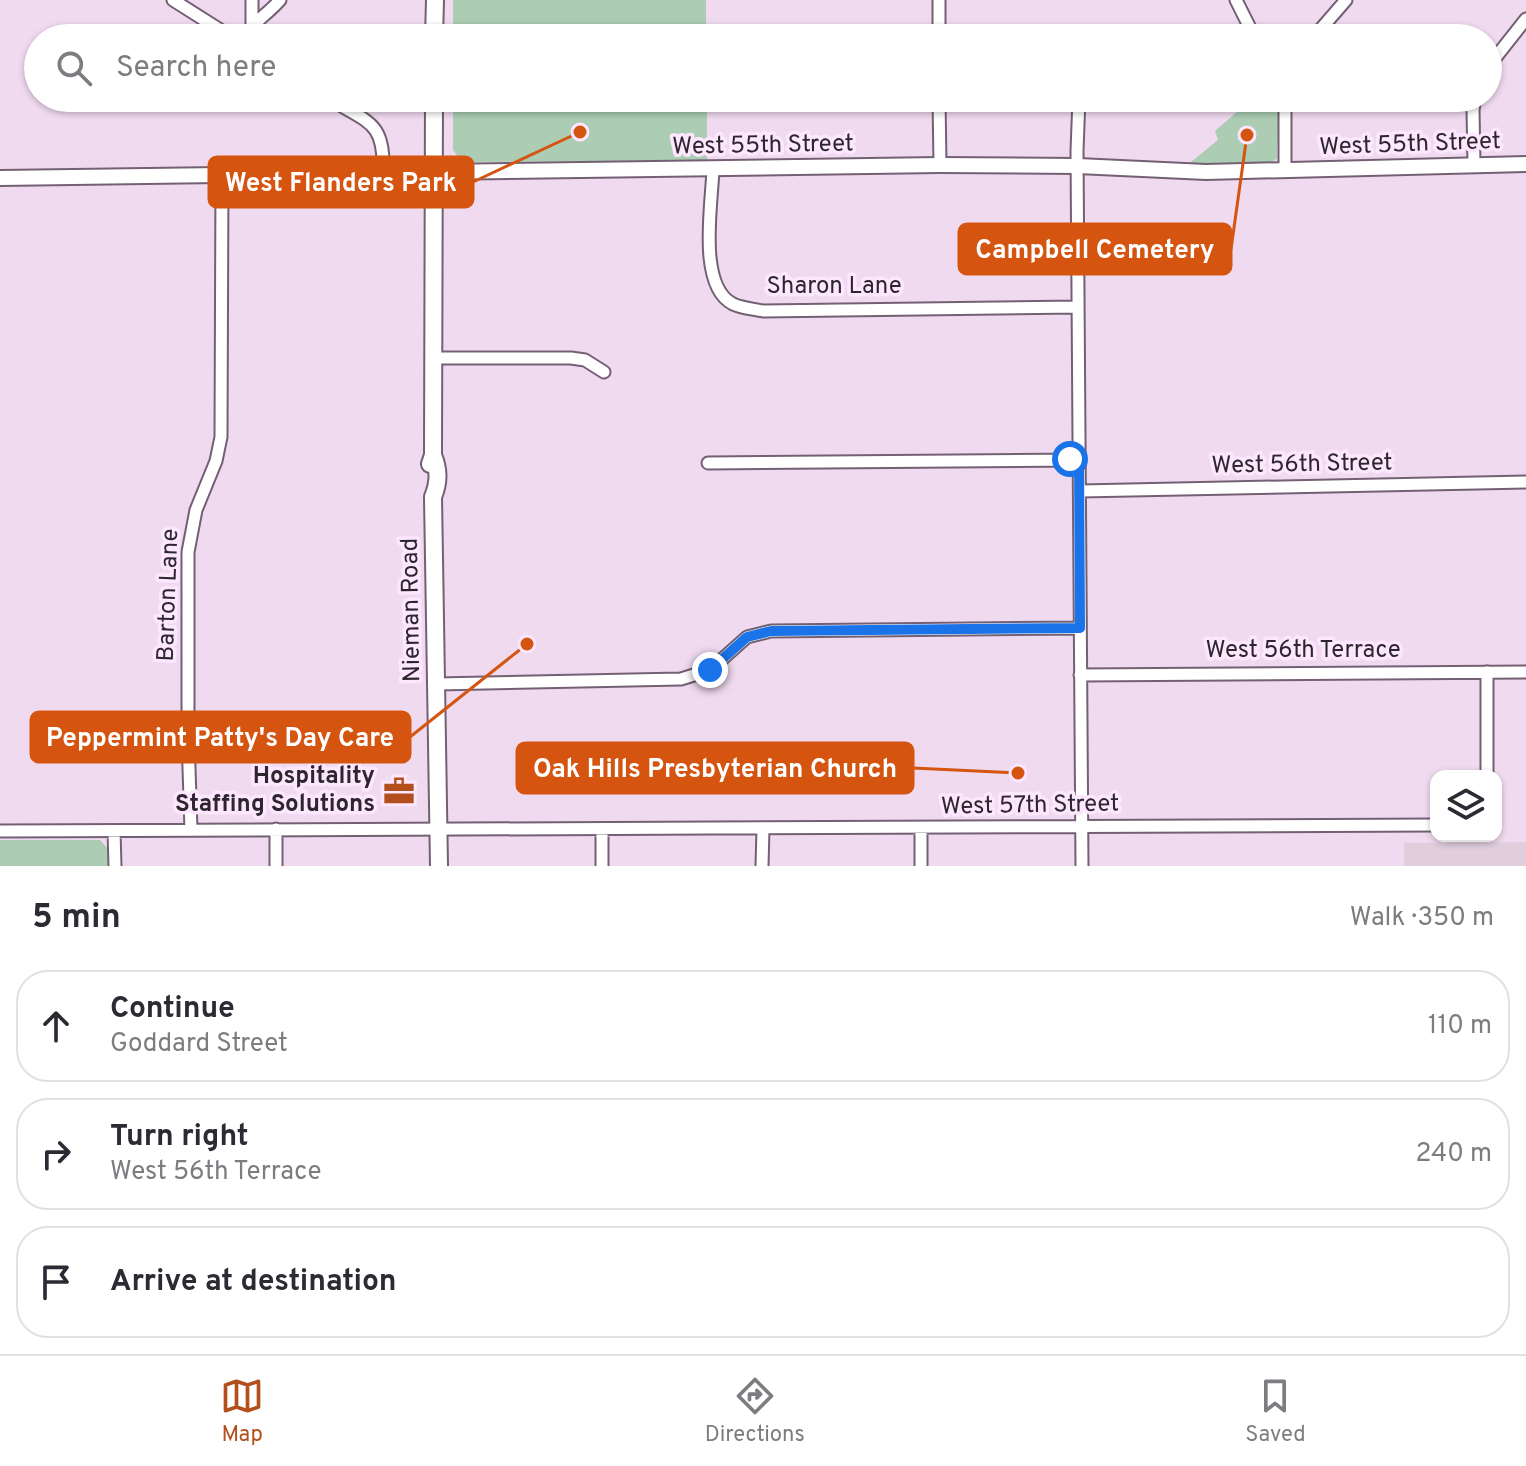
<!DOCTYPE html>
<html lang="en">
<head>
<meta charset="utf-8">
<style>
	body { margin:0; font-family:Overpass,sans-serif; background:#f7f7f7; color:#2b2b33 }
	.controls { position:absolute; right:24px; bottom:24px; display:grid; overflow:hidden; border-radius:16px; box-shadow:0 2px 6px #0004 }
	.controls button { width:72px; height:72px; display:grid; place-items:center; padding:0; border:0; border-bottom:2px solid #e1e1e2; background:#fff; color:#2b2b33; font:40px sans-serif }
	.stop { position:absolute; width:24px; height:24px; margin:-18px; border:6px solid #1a73e8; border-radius:50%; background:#fff }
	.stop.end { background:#1a73e8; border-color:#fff; box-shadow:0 2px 8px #0008 }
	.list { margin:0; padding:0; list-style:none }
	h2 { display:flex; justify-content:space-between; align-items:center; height:104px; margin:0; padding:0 32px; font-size:34px }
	h2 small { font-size:26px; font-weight:400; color:#7c7c81 }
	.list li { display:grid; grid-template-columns:52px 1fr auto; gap:24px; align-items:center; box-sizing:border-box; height:112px; margin:0 16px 16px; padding:0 16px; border:2px solid #e1e1e2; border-radius:32px }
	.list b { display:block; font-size:30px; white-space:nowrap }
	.list p { margin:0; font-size:26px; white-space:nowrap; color:#7c7c81 }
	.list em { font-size:26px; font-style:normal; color:#7c7c81 }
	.icon { flex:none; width:44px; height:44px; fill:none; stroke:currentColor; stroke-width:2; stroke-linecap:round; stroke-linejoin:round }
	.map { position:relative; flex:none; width:1526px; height:866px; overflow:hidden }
	.search { position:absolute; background:#fff; box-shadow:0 2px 6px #0004; left:24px; right:24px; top:24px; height:88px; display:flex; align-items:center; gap:20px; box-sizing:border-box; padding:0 28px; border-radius:44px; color:#7c7c81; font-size:30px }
	.sheet { height:488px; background:#fff }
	nav { display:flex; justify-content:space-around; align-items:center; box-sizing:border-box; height:112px; border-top:2px solid #e1e1e2; background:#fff; font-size:22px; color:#7c7c81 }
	nav a { display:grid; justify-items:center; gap:4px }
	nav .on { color:#b34f1d }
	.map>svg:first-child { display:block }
	.education { fill:#e1cedd }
	.green { fill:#acccb3 }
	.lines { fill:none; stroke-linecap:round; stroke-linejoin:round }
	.minor-casing { stroke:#736073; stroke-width:15 }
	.tertiary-casing { stroke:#736073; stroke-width:18 }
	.secondary-casing { stroke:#736073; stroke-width:20 }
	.minor { stroke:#fff; stroke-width:11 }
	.tertiary { stroke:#fff; stroke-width:14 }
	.secondary { stroke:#fff; stroke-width:16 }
	.route { stroke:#1a73e8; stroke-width:10 }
	.labels { text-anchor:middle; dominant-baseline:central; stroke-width:7; stroke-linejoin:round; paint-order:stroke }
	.street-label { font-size:24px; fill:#2e262e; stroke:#fde7fe }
	.poi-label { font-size:24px; font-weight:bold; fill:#2e262e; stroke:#fde7fe; text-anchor:end }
	.leader { fill:none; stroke:#d5540f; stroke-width:3 }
	.callout-dot { fill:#d5540f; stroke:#fde7fe; stroke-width:3 }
	.callout { fill:#d5540f; stroke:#d5540f; stroke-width:3 }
	.callout-label { font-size:26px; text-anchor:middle; font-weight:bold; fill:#fff }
</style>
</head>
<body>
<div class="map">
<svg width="1526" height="866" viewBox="0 0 1526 866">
	<rect width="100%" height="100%" fill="#f0daf0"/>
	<!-- education -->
	<path class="education" d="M1526,842V866H1404V843Z"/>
	<!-- green -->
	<path class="green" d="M453,0H706V38H453Z
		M453,98H707V161L462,162L453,150Z
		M1253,98H1279L1277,158L1271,164L1186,166L1218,140L1215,131Z
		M0,840H100L109,850V866H0Z"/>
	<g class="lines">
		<defs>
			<path id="minor" d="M173,0L233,38
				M1236,0L1255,38
				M252,25V0
				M243,38C253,22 268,14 280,0
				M939,38V0
				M1313,38L1346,0
				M1488,67L1526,19
				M328,98C368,123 385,121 383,172
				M939,98L940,165
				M1079,98L1077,151L1082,866
				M1285,98V170
				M1474,164L1473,110L1475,98
				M713,169C712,203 697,286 733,304C741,308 754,309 763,311L1078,307
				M434,358H571L585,360L604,372
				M708,463L1079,460
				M1080,491L1526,482
				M1487,672V776
				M1080,675L1526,672
				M437,684L681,679L710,670L747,637L771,631L1080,628
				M276,829V866
				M602,829V866
				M921,829V866
				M191,830L188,737V552L196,510L216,461L221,437L222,175
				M0,831L1436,825
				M114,831L115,866
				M762,866L763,829"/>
			<path id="tertiary" d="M0,178L940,165L1078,166L1206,172L1526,164"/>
			<path id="secondary" d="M434,38L435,0
				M433,455C439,470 439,482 433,497L439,866
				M430,464L433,455L434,98"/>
		</defs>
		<!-- minor casing -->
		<use href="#minor" class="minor-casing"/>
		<!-- tertiary casing -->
		<use href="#tertiary" class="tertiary-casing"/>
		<!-- secondary casing -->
		<use href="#secondary" class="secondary-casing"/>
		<!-- minor -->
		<use href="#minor" class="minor"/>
		<!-- tertiary -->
		<use href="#tertiary" class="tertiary"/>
		<!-- secondary -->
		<use href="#secondary" class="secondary"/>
	</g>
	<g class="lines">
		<!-- route -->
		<path class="route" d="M710,670L747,637L771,631L1080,628L1079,460L1070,459"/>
	</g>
	<!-- icons -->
	<defs>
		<symbol id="office-bare" viewBox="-9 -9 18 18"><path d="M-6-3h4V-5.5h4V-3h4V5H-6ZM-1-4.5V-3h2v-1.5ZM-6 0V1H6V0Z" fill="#b34f1d" stroke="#fde7fe" stroke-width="2.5" paint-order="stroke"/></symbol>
	</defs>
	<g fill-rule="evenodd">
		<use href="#office-bare" x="377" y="769" width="44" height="44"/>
	</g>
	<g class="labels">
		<!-- street labels -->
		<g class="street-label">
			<text transform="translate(1410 145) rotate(-2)">West 55th Street</text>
			<text transform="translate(763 146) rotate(-1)">West 55th Street</text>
			<text x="834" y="287">Sharon Lane</text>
			<text transform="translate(1302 465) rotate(-1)">West 56th Street</text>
			<text transform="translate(169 595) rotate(-88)">Barton Lane</text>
			<text transform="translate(412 610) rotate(-91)">Nieman Road</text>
			<text x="1303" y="651">West 56th Terrace</text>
			<text transform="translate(1030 806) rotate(-1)">West 57th Street</text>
		</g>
		<!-- poi labels -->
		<g class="poi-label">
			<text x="375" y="777">Hospitality<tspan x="375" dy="28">Staffing Solutions</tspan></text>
		</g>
	</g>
	<!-- callouts -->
	<path class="leader" d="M580 132L473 182M1247 135L1231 249M527 644L410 737M1018 773L913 768"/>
	<g class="callout-dot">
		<circle cx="580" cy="132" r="8"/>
		<circle cx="1247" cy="135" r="8"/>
		<circle cx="527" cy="644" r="8"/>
		<circle cx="1018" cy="773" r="8"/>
	</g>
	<g class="callout">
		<rect x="209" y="157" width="264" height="50" rx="8"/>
		<rect x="959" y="224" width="272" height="50" rx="8"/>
		<rect x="31" y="712" width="379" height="50" rx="8"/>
		<rect x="517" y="743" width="396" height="50" rx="8"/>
	</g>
	<g class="callout-label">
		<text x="341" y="191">West Flanders Park</text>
		<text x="1095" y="258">Campbell Cemetery</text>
		<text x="220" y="746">Peppermint Patty's Day Care</text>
		<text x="715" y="777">Oak Hills Presbyterian Church</text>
	</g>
</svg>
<div class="controls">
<button><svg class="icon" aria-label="layers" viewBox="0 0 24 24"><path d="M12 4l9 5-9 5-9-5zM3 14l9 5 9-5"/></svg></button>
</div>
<div class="stop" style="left:1070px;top:459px"></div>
<div class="stop end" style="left:710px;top:670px"></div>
<div class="search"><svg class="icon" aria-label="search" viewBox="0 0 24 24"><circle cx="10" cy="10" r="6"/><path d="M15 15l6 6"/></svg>Search here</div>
</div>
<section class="sheet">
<h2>5 min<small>Walk · 350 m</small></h2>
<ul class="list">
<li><svg class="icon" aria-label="ahead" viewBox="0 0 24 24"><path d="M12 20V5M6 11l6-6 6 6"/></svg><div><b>Continue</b><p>Goddard Street</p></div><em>110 m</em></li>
<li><svg class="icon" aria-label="right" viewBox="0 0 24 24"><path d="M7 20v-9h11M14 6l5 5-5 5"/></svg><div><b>Turn right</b><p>West 56th Terrace</p></div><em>240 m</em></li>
<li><svg class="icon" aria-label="arrive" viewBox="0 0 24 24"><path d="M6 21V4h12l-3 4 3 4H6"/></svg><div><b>Arrive at destination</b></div></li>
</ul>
</section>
<nav>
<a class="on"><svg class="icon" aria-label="map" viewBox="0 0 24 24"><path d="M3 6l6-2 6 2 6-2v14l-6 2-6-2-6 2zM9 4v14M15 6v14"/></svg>Map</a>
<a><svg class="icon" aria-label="directions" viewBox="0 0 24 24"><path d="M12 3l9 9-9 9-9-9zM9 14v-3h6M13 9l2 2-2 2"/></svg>Directions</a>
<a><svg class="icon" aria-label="saved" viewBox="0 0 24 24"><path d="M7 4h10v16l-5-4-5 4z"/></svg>Saved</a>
</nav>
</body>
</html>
